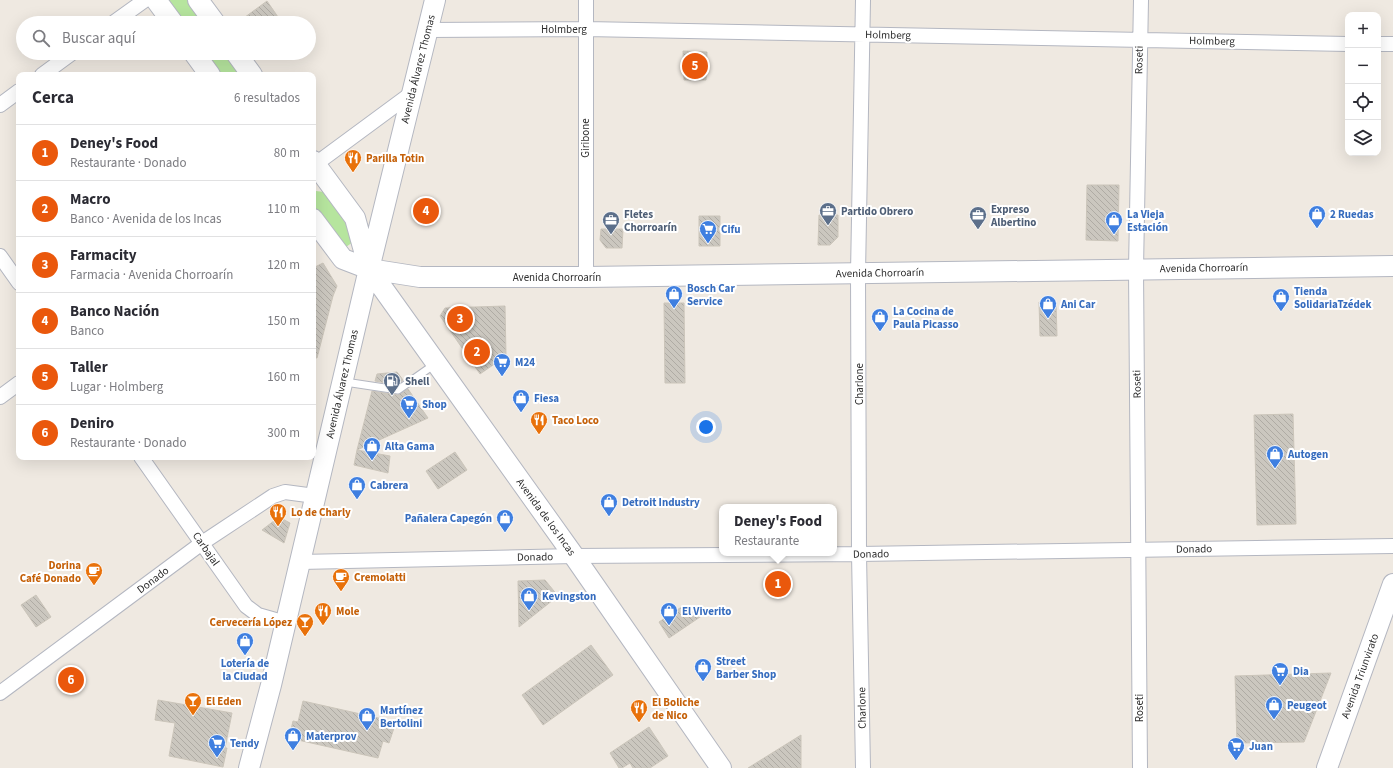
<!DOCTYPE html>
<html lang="es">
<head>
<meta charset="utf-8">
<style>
	body { margin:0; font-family:"Source Sans 3",sans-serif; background:#f7f7f7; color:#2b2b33 }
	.controls { position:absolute; right:12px; top:12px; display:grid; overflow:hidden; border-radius:8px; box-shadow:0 4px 16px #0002 }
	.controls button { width:36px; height:36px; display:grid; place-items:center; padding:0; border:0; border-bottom:1px solid #e1e1e2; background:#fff; color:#2b2b33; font:20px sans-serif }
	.you { position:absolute; left:706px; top:427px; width:14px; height:14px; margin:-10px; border:3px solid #fff; border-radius:50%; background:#1a73e8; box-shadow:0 0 0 6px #1a73e833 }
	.badge { display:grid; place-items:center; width:26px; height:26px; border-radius:50%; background:#ea580c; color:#fff; font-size:13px; font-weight:700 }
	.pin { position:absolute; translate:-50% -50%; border:2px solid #fff; box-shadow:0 1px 4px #0006 }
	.popup { position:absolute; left:719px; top:504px; width:118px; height:52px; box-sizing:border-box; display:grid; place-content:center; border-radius:8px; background:#fff; filter:drop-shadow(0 1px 3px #0005); font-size:13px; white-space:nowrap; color:#7c7c81 }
	.popup b { font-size:15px; color:#2b2b33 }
	.popup::after { content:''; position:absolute; left:50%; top:100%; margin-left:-8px; border:8px solid transparent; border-top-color:#fff }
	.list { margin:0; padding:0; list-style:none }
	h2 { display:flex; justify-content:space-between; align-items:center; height:52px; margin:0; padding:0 16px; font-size:17px }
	h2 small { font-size:13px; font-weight:400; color:#7c7c81 }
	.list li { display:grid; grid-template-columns:26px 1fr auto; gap:12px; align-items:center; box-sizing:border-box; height:56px; padding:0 16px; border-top:1px solid #e1e1e2 }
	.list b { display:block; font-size:15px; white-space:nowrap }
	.list p { margin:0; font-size:13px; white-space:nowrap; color:#7c7c81 }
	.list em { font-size:13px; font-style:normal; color:#7c7c81 }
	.icon { flex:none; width:22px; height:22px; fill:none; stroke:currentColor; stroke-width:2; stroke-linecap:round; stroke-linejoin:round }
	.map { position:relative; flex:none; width:1393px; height:768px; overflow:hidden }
	.search { position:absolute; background:#fff; box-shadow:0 4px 16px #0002; left:16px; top:16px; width:300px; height:44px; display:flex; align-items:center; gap:10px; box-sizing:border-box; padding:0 14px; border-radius:22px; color:#7c7c81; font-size:15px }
	.panel { position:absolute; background:#fff; box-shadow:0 4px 16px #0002; left:16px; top:72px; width:300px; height:388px; border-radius:8px }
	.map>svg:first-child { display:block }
	.grass { fill:#b6e59e }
	.building { fill:url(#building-back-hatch); stroke:#cbc5ba }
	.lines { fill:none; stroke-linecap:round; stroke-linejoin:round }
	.service-casing { stroke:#b4b7c1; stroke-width:9 }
	.minor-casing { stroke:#b4b7c1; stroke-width:16 }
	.secondary-casing { stroke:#b4b7c1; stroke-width:22 }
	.service { stroke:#fff; stroke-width:7 }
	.minor { stroke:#fff; stroke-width:14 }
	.secondary { stroke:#fff; stroke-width:20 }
	.labels { text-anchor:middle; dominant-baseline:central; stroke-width:4; stroke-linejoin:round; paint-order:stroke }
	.street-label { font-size:11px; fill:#2e2e2e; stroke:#fff }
	.food-label { font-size:11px; font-weight:bold; fill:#c56008; stroke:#fff; text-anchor:start }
	.service-label { font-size:11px; font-weight:bold; fill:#4e5e75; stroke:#fff; text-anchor:start }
	.shop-label { font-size:11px; font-weight:bold; fill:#366cbe; stroke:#fff; text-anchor:start }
</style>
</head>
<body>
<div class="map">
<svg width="1393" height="768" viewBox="0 0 1393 768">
	<defs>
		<pattern id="building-back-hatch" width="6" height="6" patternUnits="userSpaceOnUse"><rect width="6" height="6" fill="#cbc7bf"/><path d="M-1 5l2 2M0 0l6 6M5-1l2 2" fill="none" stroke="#afaba4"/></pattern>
	</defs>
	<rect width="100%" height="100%" fill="#efe9e1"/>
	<!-- grass -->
	<path class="grass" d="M167,0H187L203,23H180Z
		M201,53H225L240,75H217Z
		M316,191L324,192L354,235L353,242L346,247L337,241L313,208V192Z"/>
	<!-- building -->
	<path class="building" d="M267,1L278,17L270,23H237Z
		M683,51L707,52L706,80H684Z
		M1087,185H1119L1118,241L1086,240Z
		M819,215H838V237L830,245H818Z
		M699,216H720V246H699Z
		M601,229H623L622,248H606L600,240Z
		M323,263L337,286L333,296L317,358L313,357V268Z
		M1039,302H1056L1057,336H1040Z
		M664,303H684L685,383H665Z
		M505,306L506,356L480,374L440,316L445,308Z
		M397,372L403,380L397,385L375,381L377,374Z
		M408,389L428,418L357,450L372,391L398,395Z
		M1293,414L1296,524L1257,525L1254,415Z
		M357,450L390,456L388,473L354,465Z
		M455,452L467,470L438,489L426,471Z
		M279,517L290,523L284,543L262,530Z
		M545,580L558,596L519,627L518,581Z
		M36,595L51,617L36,627L21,605Z
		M683,606L703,615L669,638L659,622Z
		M591,645L613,675L543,725L522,695Z
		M1331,673L1304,742L1237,743L1235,676Z
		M158,700L232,713L225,748H227L223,767L169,756L175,723L155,720Z
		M303,701L396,722L389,743L383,741L378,758L289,738L293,721L298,722Z
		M649,727L668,756L650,768H633L630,763L622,768H619L610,753Z
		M801,735V768H748Z"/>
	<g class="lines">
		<defs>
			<path id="service" d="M345,382L398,390L435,364"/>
			<path id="minor" d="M863,0L858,273L859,554L863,768
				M113,23L145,0
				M427,30L586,29L1348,44
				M1378,44H1393
				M42,75L72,53
				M0,105L19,91
				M313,166L412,93
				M0,256L19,283
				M586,277V0
				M0,397L19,383
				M141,457L246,606L258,615L286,623
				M300,562L574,556L859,554L1393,546
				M0,693L202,543L273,496L285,492L315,496
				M1140,768L1136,269L1141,0"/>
			<path id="secondary" d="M156,0L173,23
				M198,0L215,23
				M194,53L210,75
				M236,53L252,75
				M313,161L355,218L369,269L574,556L721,768
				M313,219L343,259L369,269L420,277H586L1393,266
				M249,768L271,685L369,269L435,0
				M1327,768L1393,584"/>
		</defs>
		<!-- service casing -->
		<use href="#service" class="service-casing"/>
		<!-- minor casing -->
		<use href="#minor" class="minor-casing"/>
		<!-- secondary casing -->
		<use href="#secondary" class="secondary-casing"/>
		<!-- service -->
		<use href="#service" class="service"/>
		<!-- minor -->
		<use href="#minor" class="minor"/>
		<!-- secondary -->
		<use href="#secondary" class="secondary"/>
	</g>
	<!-- icons -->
	<defs>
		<symbol id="restaurant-pin" viewBox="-11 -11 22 30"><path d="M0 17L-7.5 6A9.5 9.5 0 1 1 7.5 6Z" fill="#e8710a" stroke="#fff"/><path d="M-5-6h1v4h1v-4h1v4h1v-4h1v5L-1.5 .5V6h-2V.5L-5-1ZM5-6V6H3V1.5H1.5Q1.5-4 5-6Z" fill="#fff"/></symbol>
		<symbol id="office-pin" viewBox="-11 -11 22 30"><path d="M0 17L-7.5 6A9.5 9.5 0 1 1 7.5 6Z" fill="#5c6f8a" stroke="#fff"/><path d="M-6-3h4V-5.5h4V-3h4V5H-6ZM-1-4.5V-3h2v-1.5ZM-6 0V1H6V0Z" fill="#fff"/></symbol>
		<symbol id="shop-pin" viewBox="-11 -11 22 30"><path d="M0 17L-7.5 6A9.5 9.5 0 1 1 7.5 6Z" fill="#3f7fe0" stroke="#fff"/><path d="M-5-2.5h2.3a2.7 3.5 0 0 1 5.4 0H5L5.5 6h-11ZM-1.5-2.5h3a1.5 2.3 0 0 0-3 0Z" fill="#fff"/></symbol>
		<symbol id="supermarket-pin" viewBox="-11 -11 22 30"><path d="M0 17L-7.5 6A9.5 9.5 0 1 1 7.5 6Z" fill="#3f7fe0" stroke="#fff"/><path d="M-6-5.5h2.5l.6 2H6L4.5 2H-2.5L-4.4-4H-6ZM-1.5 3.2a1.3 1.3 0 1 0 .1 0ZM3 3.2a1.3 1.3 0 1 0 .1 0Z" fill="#fff"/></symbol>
		<symbol id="fuel-pin" viewBox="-11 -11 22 30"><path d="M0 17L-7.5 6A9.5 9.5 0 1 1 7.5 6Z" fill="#5c6f8a" stroke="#fff"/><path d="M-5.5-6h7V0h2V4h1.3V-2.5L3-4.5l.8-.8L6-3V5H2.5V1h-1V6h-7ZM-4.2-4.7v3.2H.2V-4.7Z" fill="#fff"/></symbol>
		<symbol id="cafe-pin" viewBox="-11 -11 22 30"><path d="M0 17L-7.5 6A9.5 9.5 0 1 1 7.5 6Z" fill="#e8710a" stroke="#fff"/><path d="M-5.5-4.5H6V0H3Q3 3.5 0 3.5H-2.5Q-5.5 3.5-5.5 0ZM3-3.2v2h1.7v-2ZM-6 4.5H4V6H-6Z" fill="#fff"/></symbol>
		<symbol id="bar-pin" viewBox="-11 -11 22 30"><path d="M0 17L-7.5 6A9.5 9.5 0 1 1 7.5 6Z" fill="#e8710a" stroke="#fff"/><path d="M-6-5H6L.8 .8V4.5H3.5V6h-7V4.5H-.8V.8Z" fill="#fff"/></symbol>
	</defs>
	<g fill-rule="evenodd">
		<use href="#restaurant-pin" x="343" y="148" width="20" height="27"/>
		<use href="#office-pin" x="818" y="201" width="20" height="27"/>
		<use href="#shop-pin" x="1307" y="204" width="20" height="27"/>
		<use href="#office-pin" x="968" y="205" width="20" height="27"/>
		<use href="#office-pin" x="601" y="210" width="20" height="27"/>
		<use href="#shop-pin" x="1104" y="210" width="20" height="27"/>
		<use href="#supermarket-pin" x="698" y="219" width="20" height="27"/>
		<use href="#shop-pin" x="664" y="284" width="20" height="27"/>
		<use href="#shop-pin" x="1271" y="287" width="20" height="27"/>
		<use href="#shop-pin" x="1038" y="294" width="20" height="27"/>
		<use href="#shop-pin" x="870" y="307" width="20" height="27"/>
		<use href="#supermarket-pin" x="492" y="352" width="20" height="27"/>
		<use href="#fuel-pin" x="382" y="371" width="20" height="27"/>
		<use href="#shop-pin" x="511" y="388" width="20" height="27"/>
		<use href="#supermarket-pin" x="399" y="394" width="20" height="27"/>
		<use href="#restaurant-pin" x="529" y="410" width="20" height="27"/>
		<use href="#shop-pin" x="362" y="436" width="20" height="27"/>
		<use href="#shop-pin" x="1265" y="444" width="20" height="27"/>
		<use href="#shop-pin" x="347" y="475" width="20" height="27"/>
		<use href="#shop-pin" x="599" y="492" width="20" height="27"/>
		<use href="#restaurant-pin" x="268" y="502" width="20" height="27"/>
		<use href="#shop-pin" x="495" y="508" width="20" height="27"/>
		<use href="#cafe-pin" x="84" y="561" width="20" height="27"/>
		<use href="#cafe-pin" x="331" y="567" width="20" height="27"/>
		<use href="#shop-pin" x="519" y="586" width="20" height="27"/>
		<use href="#restaurant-pin" x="313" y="601" width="20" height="27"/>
		<use href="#shop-pin" x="659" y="601" width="20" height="27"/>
		<use href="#bar-pin" x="295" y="612" width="20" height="27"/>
		<use href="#shop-pin" x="235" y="631" width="20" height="27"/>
		<use href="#shop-pin" x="693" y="657" width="20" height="27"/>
		<use href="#supermarket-pin" x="1270" y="661" width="20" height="27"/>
		<use href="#bar-pin" x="183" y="691" width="20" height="27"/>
		<use href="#shop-pin" x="1264" y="695" width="20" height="27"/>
		<use href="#restaurant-pin" x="629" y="698" width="20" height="27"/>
		<use href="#shop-pin" x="357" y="706" width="20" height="27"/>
		<use href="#shop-pin" x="283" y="726" width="20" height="27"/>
		<use href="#supermarket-pin" x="207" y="733" width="20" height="27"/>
		<use href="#supermarket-pin" x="1226" y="736" width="20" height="27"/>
	</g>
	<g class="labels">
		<!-- street labels -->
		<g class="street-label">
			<text x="564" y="29">Holmberg</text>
			<text transform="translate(888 35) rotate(1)">Holmberg</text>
			<text transform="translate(1212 41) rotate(1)">Holmberg</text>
			<text transform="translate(1139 60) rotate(-89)">Roseti</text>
			<text transform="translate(418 69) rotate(-76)">Avenida Álvarez Thomas</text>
			<text transform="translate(585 138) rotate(-90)">Giribone</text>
			<text transform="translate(1204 268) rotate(-1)">Avenida Chorroarín</text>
			<text transform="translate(880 273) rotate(-1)">Avenida Chorroarín</text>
			<text x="557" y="277">Avenida Chorroarín</text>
			<text transform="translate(342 384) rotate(-77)">Avenida Álvarez Thomas</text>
			<text transform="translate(859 384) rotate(-90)">Charlone</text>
			<text transform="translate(1137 384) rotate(-91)">Roseti</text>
			<text transform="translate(546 517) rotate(54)">Avenida de los Incas</text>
			<text transform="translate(206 549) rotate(55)">Carbajal</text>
			<text transform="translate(1194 549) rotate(-1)">Donado</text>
			<text transform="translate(871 554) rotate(-1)">Donado</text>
			<text transform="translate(535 557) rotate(-1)">Donado</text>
			<text transform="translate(153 580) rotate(-37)">Donado</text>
			<text transform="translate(1360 676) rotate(-70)">Avenida Triunvirato</text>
			<text transform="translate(862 708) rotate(-91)">Charlone</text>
			<text transform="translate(1139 708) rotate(-90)">Roseti</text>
		</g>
		<!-- food labels -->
		<g class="food-label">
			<text x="366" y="158">Parilla Totin</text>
			<text x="552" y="420">Taco Loco</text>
			<text x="291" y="512">Lo de Charly</text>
			<text x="81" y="565" text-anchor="end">Dorina<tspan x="81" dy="13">Café Donado</tspan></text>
			<text x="354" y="577">Cremolatti</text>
			<text x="336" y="611">Mole</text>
			<text x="292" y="622" text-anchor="end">Cervecería López</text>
			<text x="206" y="701">El Eden</text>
			<text x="652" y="702">El Boliche<tspan x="652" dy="13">de Nico</tspan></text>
		</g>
		<!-- service labels -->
		<g class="service-label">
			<text x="991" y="209">Expreso<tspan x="991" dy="13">Albertino</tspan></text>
			<text x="841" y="211">Partido Obrero</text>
			<text x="624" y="214">Fletes<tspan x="624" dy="13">Chorroarín</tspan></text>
			<text x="405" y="381">Shell</text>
		</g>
		<!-- shop labels -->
		<g class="shop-label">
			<text x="1127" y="214">La Vieja<tspan x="1127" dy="13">Estación</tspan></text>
			<text x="1330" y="214">2 Ruedas</text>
			<text x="721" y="229">Cifu</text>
			<text x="687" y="288">Bosch Car<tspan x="687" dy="13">Service</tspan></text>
			<text x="1294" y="291">Tienda<tspan x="1294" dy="13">SolidariaTzédek</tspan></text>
			<text x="1061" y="304">Ani Car</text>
			<text x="893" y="311">La Cocina de<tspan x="893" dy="13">Paula Picasso</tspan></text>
			<text x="515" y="362">M24</text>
			<text x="534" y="398">Fiesa</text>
			<text x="422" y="404">Shop</text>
			<text x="385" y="446">Alta Gama</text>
			<text x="1288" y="454">Autogen</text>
			<text x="370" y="485">Cabrera</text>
			<text x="622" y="502">Detroit Industry</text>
			<text x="492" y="518" text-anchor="end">Pañalera Capegón</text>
			<text x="542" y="596">Kevingston</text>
			<text x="682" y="611">El Viverito</text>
			<text x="716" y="661">Street<tspan x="716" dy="13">Barber Shop</tspan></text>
			<text x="245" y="663" text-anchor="middle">Lotería de<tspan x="245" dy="13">la Ciudad</tspan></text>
			<text x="1293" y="671">Dia</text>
			<text x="1287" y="705">Peugeot</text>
			<text x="380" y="710">Martínez<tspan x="380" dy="13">Bertolini</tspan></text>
			<text x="306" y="736">Materprov</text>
			<text x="230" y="743">Tendy</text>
			<text x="1249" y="746">Juan</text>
		</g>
	</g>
</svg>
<div class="controls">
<button>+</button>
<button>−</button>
<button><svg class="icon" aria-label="locate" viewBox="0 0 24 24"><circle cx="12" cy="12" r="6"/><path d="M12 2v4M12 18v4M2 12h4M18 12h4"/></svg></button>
<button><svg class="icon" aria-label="layers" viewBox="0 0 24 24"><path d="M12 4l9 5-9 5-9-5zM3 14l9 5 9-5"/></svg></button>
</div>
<div class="you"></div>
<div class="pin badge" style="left:778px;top:584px">1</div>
<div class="popup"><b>Deney's Food</b>Restaurante</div>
<div class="pin badge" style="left:477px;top:352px">2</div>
<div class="pin badge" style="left:460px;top:319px">3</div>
<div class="pin badge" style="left:426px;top:211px">4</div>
<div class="pin badge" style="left:695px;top:66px">5</div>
<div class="pin badge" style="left:71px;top:680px">6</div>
<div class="search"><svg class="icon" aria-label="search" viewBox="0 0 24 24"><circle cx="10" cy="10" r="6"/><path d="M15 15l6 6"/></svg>Buscar aquí</div>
<section class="panel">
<h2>Cerca<small>6 resultados</small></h2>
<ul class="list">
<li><span class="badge">1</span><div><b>Deney's Food</b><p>Restaurante · Donado</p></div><em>80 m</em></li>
<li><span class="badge">2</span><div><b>Macro</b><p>Banco · Avenida de los Incas</p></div><em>110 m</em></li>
<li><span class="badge">3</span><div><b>Farmacity</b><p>Farmacia · Avenida Chorroarín</p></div><em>120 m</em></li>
<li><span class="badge">4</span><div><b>Banco Nación</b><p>Banco</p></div><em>150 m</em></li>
<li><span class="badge">5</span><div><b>Taller</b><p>Lugar · Holmberg</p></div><em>160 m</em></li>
<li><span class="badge">6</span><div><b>Deniro</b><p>Restaurante · Donado</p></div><em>300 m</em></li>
</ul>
</section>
</div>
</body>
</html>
